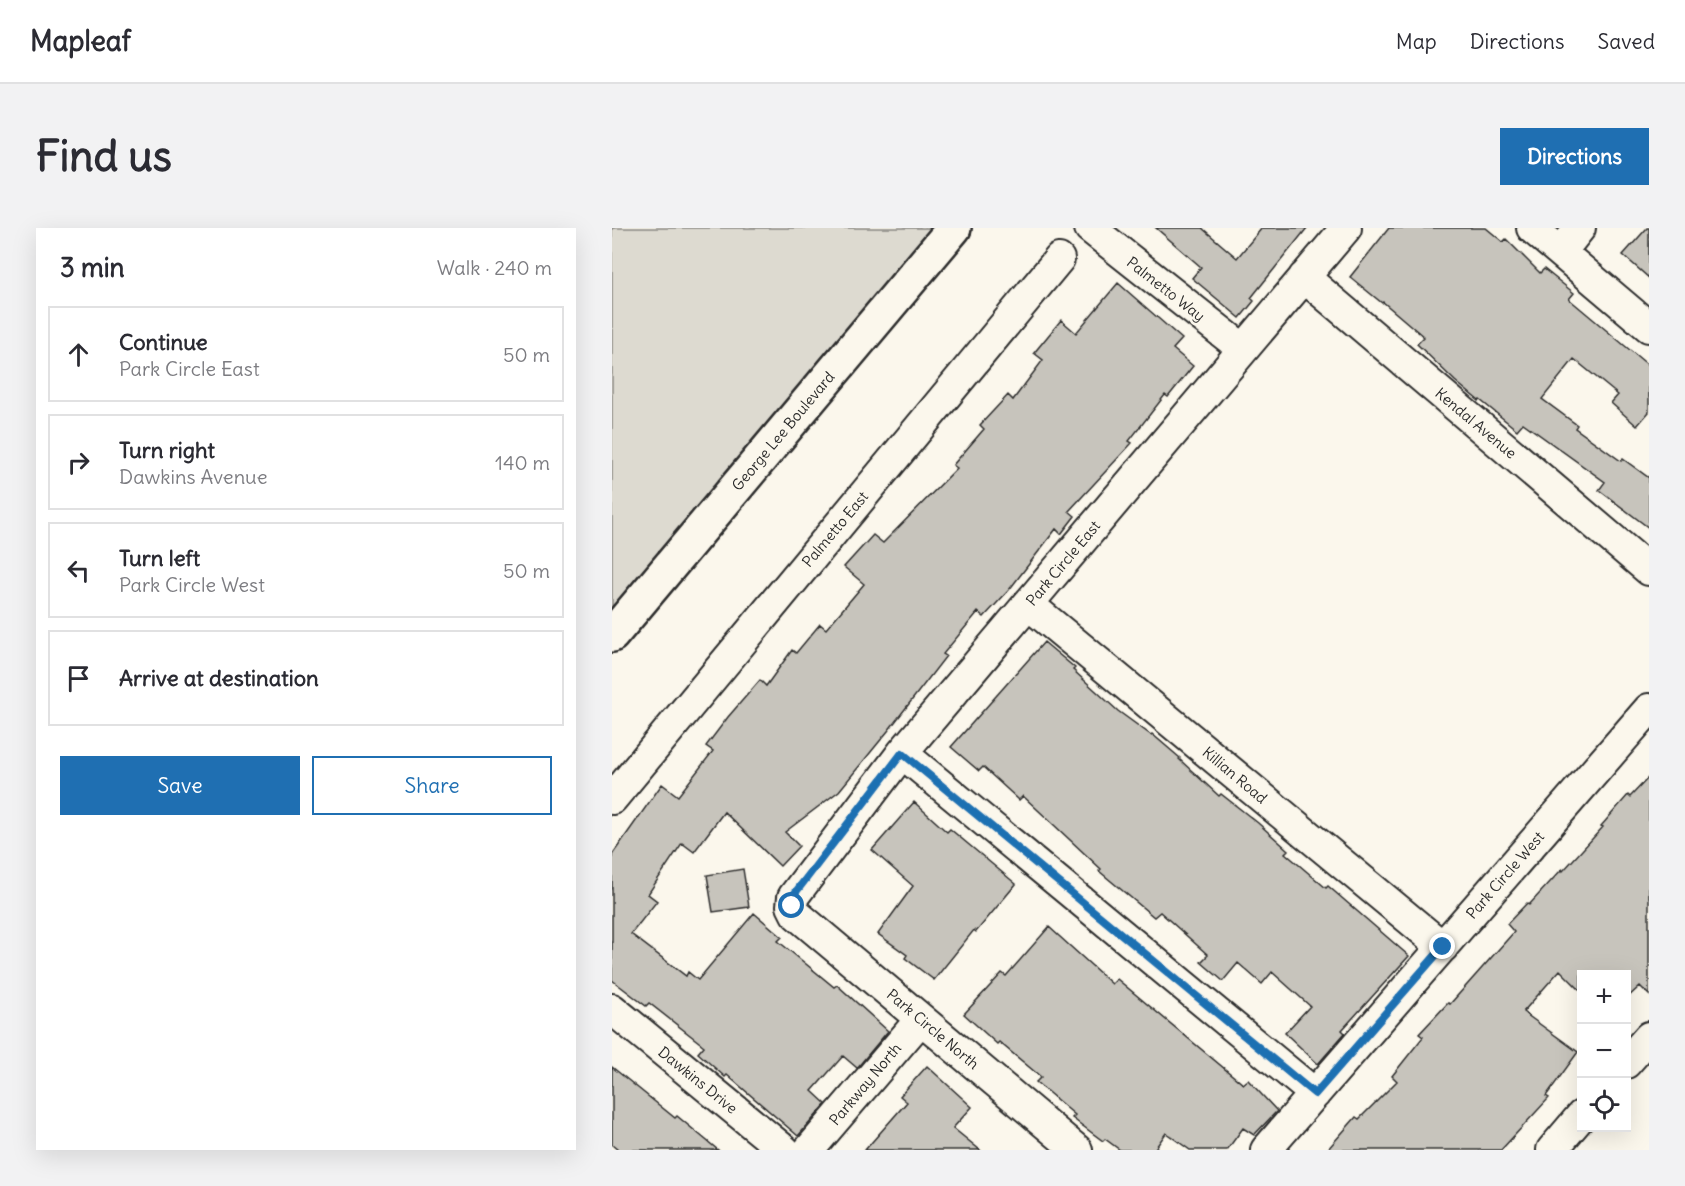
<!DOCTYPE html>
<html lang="en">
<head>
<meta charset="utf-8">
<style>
	body { margin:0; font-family:Delius,sans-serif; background:#f2f2f3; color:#2b2b33 }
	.controls { position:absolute; right:18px; bottom:18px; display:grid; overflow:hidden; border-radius:0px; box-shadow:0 6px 24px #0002 }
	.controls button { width:54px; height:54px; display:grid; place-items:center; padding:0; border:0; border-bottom:2px solid #e1e1e2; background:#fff; color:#2b2b33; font:30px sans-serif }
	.stop { position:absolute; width:18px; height:18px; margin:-14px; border:4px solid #1f6fb2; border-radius:50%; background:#fff }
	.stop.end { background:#1f6fb2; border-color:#fff; box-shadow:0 2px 6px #0008 }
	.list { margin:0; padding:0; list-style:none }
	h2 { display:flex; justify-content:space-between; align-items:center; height:78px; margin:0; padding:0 24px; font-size:26px }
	h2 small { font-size:20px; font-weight:400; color:#7c7c81 }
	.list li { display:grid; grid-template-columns:39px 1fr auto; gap:18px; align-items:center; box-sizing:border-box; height:96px; margin:0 12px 12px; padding:0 12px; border:2px solid #e1e1e2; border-radius:0px }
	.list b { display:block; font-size:22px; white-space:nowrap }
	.list p { margin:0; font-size:20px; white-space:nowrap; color:#7c7c81 }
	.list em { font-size:20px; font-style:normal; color:#7c7c81 }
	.actions { display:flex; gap:12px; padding:18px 24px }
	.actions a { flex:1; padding:14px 0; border:2px solid #1f6fb2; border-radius:0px; text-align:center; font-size:21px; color:#1f6fb2 }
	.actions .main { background:#1f6fb2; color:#fff }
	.icon { flex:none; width:33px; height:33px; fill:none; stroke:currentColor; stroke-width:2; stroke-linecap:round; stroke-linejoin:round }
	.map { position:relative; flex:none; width:1037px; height:922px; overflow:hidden; border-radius:0px }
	header { display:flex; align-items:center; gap:36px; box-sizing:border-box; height:84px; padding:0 30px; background:#fff; border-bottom:2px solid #e1e1e2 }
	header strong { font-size:28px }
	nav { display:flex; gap:33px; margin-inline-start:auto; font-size:21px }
	.intro { display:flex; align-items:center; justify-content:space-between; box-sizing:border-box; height:144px; padding:0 36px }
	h1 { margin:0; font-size:42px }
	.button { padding:15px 27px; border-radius:0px; background:#1f6fb2; color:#fff; font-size:21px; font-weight:700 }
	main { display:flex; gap:36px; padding:0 36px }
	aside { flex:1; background:#fff; border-radius:0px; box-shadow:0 6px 24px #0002 }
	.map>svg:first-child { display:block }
	.green { fill:#dddad0; stroke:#84827e; stroke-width:1.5 }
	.building { fill:#c7c4bc; stroke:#2b2b2b; stroke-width:1.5 }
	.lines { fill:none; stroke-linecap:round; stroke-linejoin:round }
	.street-casing { stroke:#2b2b2b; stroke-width:34 }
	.secondary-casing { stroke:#2b2b2b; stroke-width:38 }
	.street { stroke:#fbf7ec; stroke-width:30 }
	.secondary { stroke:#fbf7ec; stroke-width:33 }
	.route { stroke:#1f6fb2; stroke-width:8 }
	.labels { text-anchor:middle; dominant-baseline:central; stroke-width:5; stroke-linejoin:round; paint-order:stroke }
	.street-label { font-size:15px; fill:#2b2b2b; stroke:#fbf7ec }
</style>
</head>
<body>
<header>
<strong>Mapleaf</strong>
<nav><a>Map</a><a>Directions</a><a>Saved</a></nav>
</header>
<div class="intro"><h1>Find us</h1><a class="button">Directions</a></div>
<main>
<aside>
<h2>3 min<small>Walk · 240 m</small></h2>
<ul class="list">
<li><svg class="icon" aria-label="ahead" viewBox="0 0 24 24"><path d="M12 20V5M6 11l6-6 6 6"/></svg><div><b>Continue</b><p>Park Circle East</p></div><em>50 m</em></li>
<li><svg class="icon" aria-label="right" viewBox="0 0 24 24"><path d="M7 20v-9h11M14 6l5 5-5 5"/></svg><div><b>Turn right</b><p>Dawkins Avenue</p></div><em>140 m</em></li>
<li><svg class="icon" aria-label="left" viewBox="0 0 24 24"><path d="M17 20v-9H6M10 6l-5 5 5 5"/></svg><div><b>Turn left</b><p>Park Circle West</p></div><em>50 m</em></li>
<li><svg class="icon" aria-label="arrive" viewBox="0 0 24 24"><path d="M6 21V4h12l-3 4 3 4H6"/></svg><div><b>Arrive at destination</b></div></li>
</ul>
<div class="actions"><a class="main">Save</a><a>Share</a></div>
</aside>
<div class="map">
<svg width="1037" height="922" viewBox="0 0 1037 922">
	<rect width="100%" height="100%" fill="#fbf7ec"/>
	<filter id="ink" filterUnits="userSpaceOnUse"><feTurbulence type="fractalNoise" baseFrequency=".0167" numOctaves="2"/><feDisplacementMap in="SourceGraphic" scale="12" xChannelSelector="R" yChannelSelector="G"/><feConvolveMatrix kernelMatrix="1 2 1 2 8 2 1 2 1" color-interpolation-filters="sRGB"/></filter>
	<g filter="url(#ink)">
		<!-- green -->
		<path class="green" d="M0,0H322L0,386Z"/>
		<!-- building -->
		<path class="building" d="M544,0H590L625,30L650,0H695L639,70L642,73L628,90L580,50L589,39Z
			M777,0H874L891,14L894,11L928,45L932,41L962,65L957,71L1037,138V184L1025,198L999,175L1006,167L962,131L930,171L965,197L963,200L1009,233L1011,231L1037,250V300L987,262L993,254L911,195L905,202L868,172L867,173L843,153L805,116L812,109L771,74L770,75L738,49Z
			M1035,0H1037V50L1011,27Z
			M506,55L570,111L561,121L581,138L556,169L553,167L517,213L520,215L457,283L463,288L449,306L444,301L397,362L372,389L366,384L331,426L334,428L276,503L227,563L173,604L187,618L168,638L112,584L82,624L70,615L36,666L45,673L19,706L74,748L76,744L86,752L142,685L170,709L166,713L222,759L225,757L276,803L245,840L231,828L200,863L214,876L186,908L115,847L113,849L86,825L92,818L37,775L34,778L0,752V627L50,556L66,568L101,523L94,518L116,489L148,452L154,458L180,422L184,425L208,396L214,401L252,356L232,339L261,307L271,315L345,240L341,237L372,201L368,197L396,167L401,172L431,132L422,125L449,92L464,105Z
			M432,414L463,440L461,442L506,483L539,507L540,506L568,530L567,531L607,568L609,566L646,595L676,622L673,625L714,660L716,658L797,728L730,802L733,805L706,836L673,805L698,778L660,744L650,756L626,735L611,753L589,734L596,727L548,684L542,689L487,643L489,641L411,568L407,572L371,539L367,543L339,519Z
			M1037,549V767L1028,758L1014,771V747H969V763L948,742L911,784L966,824L934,868L937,870L889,922H715L744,889L747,891L785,853L780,848L811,809L807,806L836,775L838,776L902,704L895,696L915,675L917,677L950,641L951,643L991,599L989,598L1016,567L1018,569Z
			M302,574L335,604L338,601L404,656L364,704L362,702L322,752L293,730L295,727L266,706L301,658L260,622Z
			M131,641L137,679L101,684L95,647Z
			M437,699L500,756L505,751L631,856L636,852L665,883L642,907L631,900L615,922H578L554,905L542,922H508L493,911L491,913L460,890L463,887L424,854L429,849L387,814L385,816L352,786L390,745L394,748Z
			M315,838L360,879L341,900L368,922H253L295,874L288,868Z
			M0,839L63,890L65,888L106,922H6L0,917Z"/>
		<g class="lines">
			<defs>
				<path id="street" d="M478,0L631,121
					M920,0L1037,99
					M949,24L968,0
					M692,49L1037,342
					M416,376L831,719
					M290,525L703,866
					M0,571L447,31
					M0,781L172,922
					M1014,835L1037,809
					M197,922L309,791
					M465,922L184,686L180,678L181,669L290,525L734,0
					M654,922L1037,481
					M940,922L969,888"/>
				<path id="secondary" d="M0,407L342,0"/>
			</defs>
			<!-- street casing -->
			<use href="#street" class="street-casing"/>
			<!-- secondary casing -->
			<use href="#secondary" class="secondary-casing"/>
			<!-- street -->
			<use href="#street" class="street"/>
			<!-- secondary -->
			<use href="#secondary" class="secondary"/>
		</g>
	</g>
	<g class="lines" filter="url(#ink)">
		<!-- route -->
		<path class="route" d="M180,678V669L290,525L703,866L831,719"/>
	</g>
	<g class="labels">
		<!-- street labels -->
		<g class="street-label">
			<text transform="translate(554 61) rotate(38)">Palmetto Way</text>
			<text transform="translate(864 195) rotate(40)">Kendal Avenue</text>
			<text transform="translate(171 203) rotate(-50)">George Lee Boulevard</text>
			<text transform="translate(223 301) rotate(-50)">Palmetto East</text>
			<text transform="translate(451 335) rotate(-50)">Park Circle East</text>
			<text transform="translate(623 547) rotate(40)">Killian Road</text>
			<text transform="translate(893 647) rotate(-49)">Park Circle West</text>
			<text transform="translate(321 801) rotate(40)">Park Circle North</text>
			<text transform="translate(86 852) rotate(39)">Dawkins Drive</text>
			<text transform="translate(253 856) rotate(-50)">Parkway North</text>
		</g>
	</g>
</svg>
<div class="controls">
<button>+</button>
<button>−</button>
<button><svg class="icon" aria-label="locate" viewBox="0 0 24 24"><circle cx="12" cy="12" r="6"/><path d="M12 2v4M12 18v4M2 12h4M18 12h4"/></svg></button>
</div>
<div class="stop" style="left:180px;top:678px"></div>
<div class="stop end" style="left:831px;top:719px"></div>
</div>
</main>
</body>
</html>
